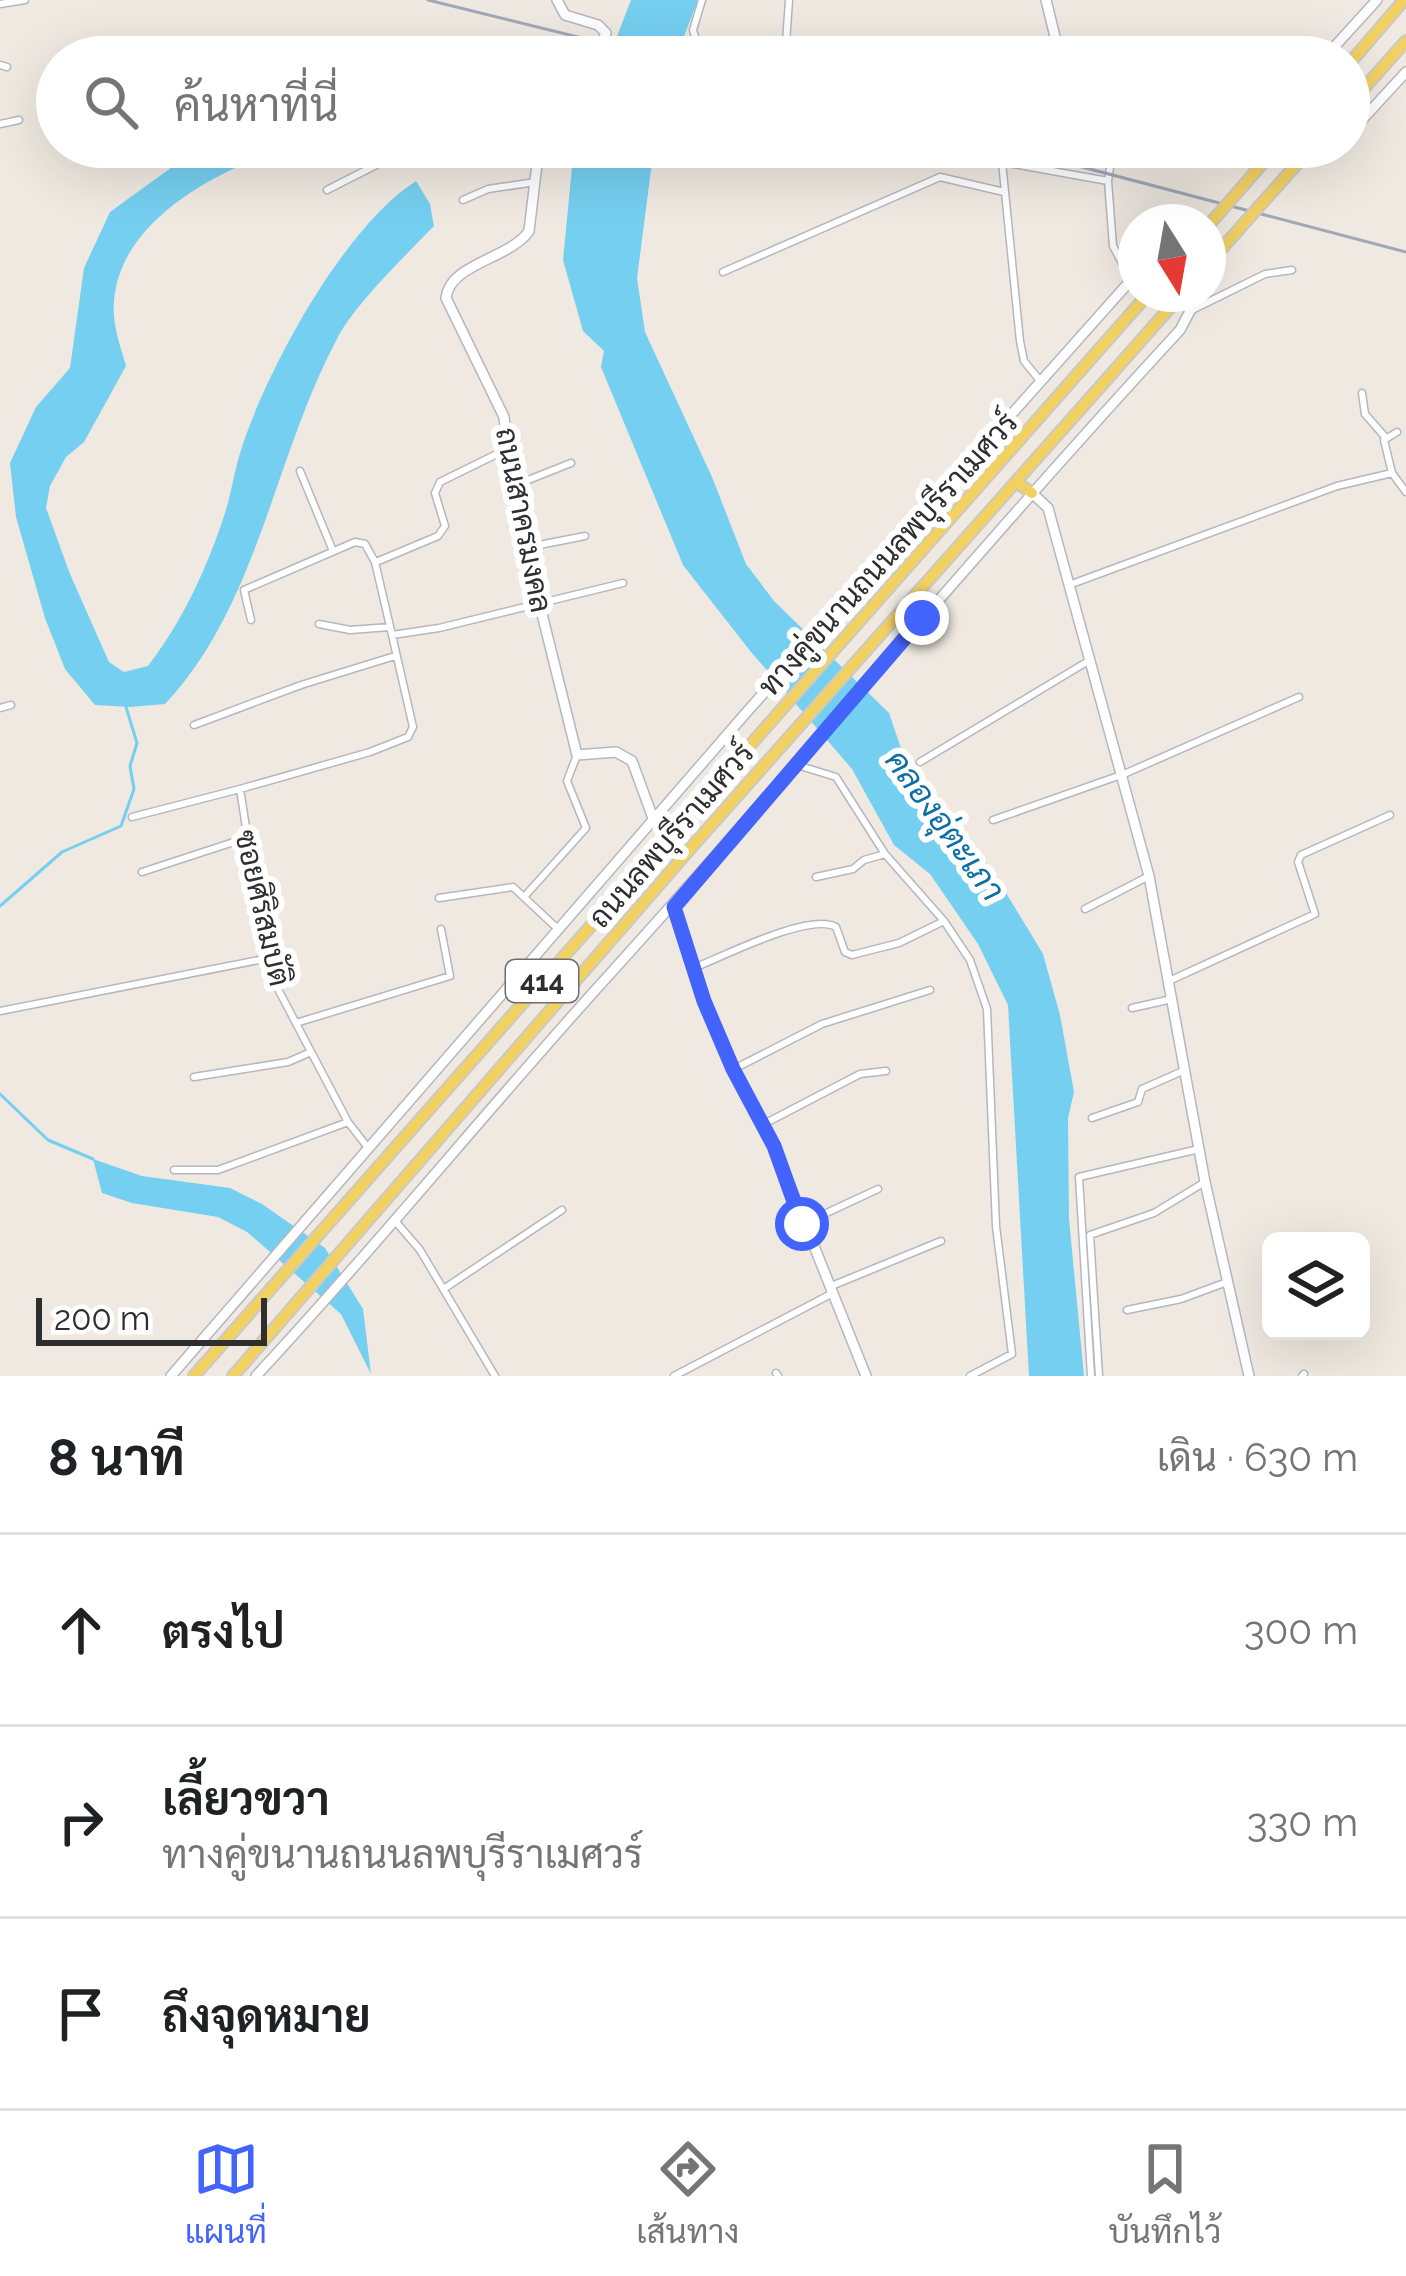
<!DOCTYPE html>
<html lang="th">
<head>
<meta charset="utf-8">
<style>
	body { margin:0; font-family:Raleway,Sarabun,sans-serif; background:#f6f6f6; color:#202124 }
	.controls { position:absolute; right:36px; bottom:36px; display:grid; overflow:hidden; border-radius:18px; box-shadow:0 12px 48px #0002 }
	.controls button { width:108px; height:108px; display:grid; place-items:center; padding:0; border:0; border-bottom:3px solid #e0e0e0; background:#fff; color:#202124; font:60px sans-serif }
	.compass { position:absolute; left:1118px; top:204px; width:108px; height:108px; border-radius:50%; background:#fff; box-shadow:0 12px 48px #0002; rotate:169deg }
	.scale { position:absolute; left:36px; bottom:30px; width:231px; box-sizing:border-box; padding-left:12px; border:6px solid #2e2e2e; border-top:0; font-size:33px; line-height:42px; white-space:nowrap; color:#2e2e2e; -webkit-text-stroke:9px #fff; paint-order:stroke }
	.stop { position:absolute; width:36px; height:36px; margin:-27px; border:9px solid #4264fb; border-radius:50%; background:#fff }
	.stop.end { background:#4264fb; border-color:#fff; box-shadow:0 3px 12px #0008 }
	.list { margin:0; padding:0; list-style:none }
	h2 { display:flex; justify-content:space-between; align-items:center; height:156px; margin:0; padding:0 48px; font-size:51px }
	h2 small { font-size:39px; font-weight:400; color:#757577 }
	.list li { display:grid; grid-template-columns:78px 1fr auto; gap:36px; align-items:center; box-sizing:border-box; height:192px; padding:0 48px; border-top:3px solid #e0e0e0 }
	.list b { display:block; font-size:45px; white-space:nowrap }
	.list p { margin:0; font-size:39px; white-space:nowrap; color:#757577 }
	.list em { font-size:39px; font-style:normal; color:#757577 }
	.icon { flex:none; width:66px; height:66px; fill:none; stroke:currentColor; stroke-width:2; stroke-linecap:round; stroke-linejoin:round }
	.map { position:relative; flex:none; width:1406px; height:1376px; overflow:hidden }
	.search { position:absolute; background:#fff; box-shadow:0 12px 48px #0002; left:36px; right:36px; top:36px; height:132px; display:flex; align-items:center; gap:30px; box-sizing:border-box; padding:0 42px; border-radius:66px; color:#757577; font-size:45px }
	.sheet { height:732px; background:#fff }
	nav { display:flex; justify-content:space-around; align-items:center; box-sizing:border-box; height:168px; border-top:3px solid #e0e0e0; background:#fff; font-size:33px; color:#757577 }
	nav a { display:grid; justify-items:center; gap:6px }
	nav .on { color:#4264fb }
	.map>svg:first-child { display:block }
	.water { fill:#75cff0 }
	.lines { fill:none; stroke-linecap:round; stroke-linejoin:round }
	.stream { stroke:#75cff0; stroke-width:3 }
	.minor-casing { stroke:#b4b7c1; stroke-width:9 }
	.tertiary-casing { stroke:#b4b7c1; stroke-width:12 }
	.secondary-casing { stroke:#b4b7c1; stroke-width:12 }
	.primary-casing { stroke:#c9c9c9; stroke-width:14 }
	.minor { stroke:#fff; stroke-width:6 }
	.tertiary { stroke:#fff; stroke-width:9 }
	.secondary { stroke:#fff; stroke-width:9 }
	.primary { stroke:#f2d163; stroke-width:10 }
	.rail { stroke:#a3a6b8; stroke-width:3 }
	.primary-bridge-casing { stroke:#c9c9c9; stroke-width:14; stroke-linecap:butt }
	.primary-bridge { stroke:#f2d163; stroke-width:10 }
	.route { stroke:#4264fb; stroke-width:15 }
	.labels { text-anchor:middle; dominant-baseline:central; stroke-width:12; stroke-linejoin:round; paint-order:stroke }
	.shield { fill:#fff; stroke:#6d6d6d; stroke-width:3 }
	.shield-label { font-size:27px; font-weight:bold; fill:#2e2e2e }
	.street-label { font-size:30px; fill:#2e2e2e; stroke:#fff }
	.water-label { font-size:33px; font-style:italic; fill:#0d6fa3; stroke:#fff }
</style>
</head>
<body>
<div class="map">
<svg width="1406" height="1376" viewBox="0 0 1406 1376">
	<rect width="100%" height="100%" fill="#efe9e1"/>
	<!-- water -->
	<path class="water" d="M631,0H698L676,57H609Z
		M210,147H288C220,169 120,219 114,301C112,324 120,345 126,366L84,442L66,457L50,486L46,508L70,574L109,662L124,672L148,666C184,619 208,566 226,510C232,489 235,468 242,447C268,367 345,226 416,181L430,204L434,226C406,255 356,303 338,337C274,455 259,604 165,704L130,707L95,705L65,669L45,618L16,517L10,463L36,407L70,368L84,268L110,212L186,157Z
		M574,147H654L637,278L645,332L712,477L746,564L774,601L889,713L911,778L991,868L1043,954L1060,1015L1074,1092L1068,1118L1069,1219L1084,1376H1029L1008,1005L978,944L930,874L894,845L852,769L751,652L683,565L601,367L604,351L583,331L563,260Z
		M93,1159L142,1176L230,1188L262,1204L325,1248L363,1309L371,1374L341,1314L247,1232L218,1217L132,1203L102,1193Z"/>
	<g class="lines">
		<!-- stream -->
		<path class="stream" d="M0,906L62,852L121,826L134,789L130,766L137,743L126,707
			M0,1094L48,1140L93,1159"/>
		<defs>
			<path id="minor" d="M702,0L693,30L696,40L723,57
				M0,4L25,0
				M785,57L789,0
				M0,65L7,67
				M0,124L19,120
				M946,147L1002,162
				M1113,147L1108,181L1113,246L1131,280
				M327,190L382,162L429,147
				M463,200L488,189L536,182
				M723,272L940,177L1004,192
				M1190,311L1265,274L1292,270
				M1041,382L1024,361L1020,341L1002,162L1108,181
				M1362,393L1365,414L1386,438
				M300,471L333,551
				M1392,473L1384,440L1397,432
				M513,486L571,463
				M526,543L534,546L585,536
				M376,562L438,536L445,526L435,493L440,482L507,449
				M1069,585L1337,486L1392,473L1406,492
				M251,620L244,590L355,542L365,544L375,562L392,635
				M319,624L350,630L390,627
				M0,708L11,705
				M194,725L301,685L395,656
				M920,762L1090,660
				M797,765L836,777L885,854L944,921L970,960L987,1009L996,1226L1012,1354L970,1376
				M132,817L240,789
				M993,820L1124,774L1299,697
				M142,872L246,838
				M816,877L853,869L864,860L885,854
				M524,897L586,828L567,781L577,755
				M439,898L513,887L559,930
				M1085,909L1149,876
				M694,968C724,956 810,912 836,927L845,952L852,955L899,943L944,921
				M1169,981L1315,914L1298,862L1301,855L1390,815
				M1132,1008L1172,999
				M0,1011L269,958
				M296,1023L450,976L441,929
				M734,1069L822,1024L930,990
				M194,1077L288,1062L311,1052
				M1092,1118L1138,1102L1142,1089L1185,1070
				M764,1124L860,1074L886,1071
				M369,1149L348,1122L279,991L260,917L240,789L370,752L408,737L413,727L392,635L439,628L623,583
				M174,1170H218L348,1122
				M396,1222L420,1250L495,1376
				M805,1223L878,1189
				M829,1287L941,1241
				M445,1288L562,1210
				M1127,1310L1181,1299L1227,1282
				M776,1373L778,1376
				M674,1376L831,1294
				M1091,1376L1079,1177L1199,1149
				M1099,1376L1090,1235L1154,1213L1205,1182
				M1302,1376L1304,1374"/>
			<path id="tertiary" d="M557,0L565,15L598,25L606,33L595,57
				M1046,0L1060,57
				M1228,57L1289,53L1298,57
				M539,147L529,231C510,259 450,263 446,298L504,417L512,493L577,755L616,752L632,761L654,821
				M1032,493L1048,508L1149,876L1205,1182L1249,1376
				M673,907L704,1001L733,1069L774,1146L866,1376"/>
			<path id="secondary" d="M1325,57L1377,0
				M1349,134L1406,72
				M171,1376L745,714L1131,280L1136,279
				M256,1376C378,1245 489,1107 609,975C802,762 985,541 1180,330L1190,311L1180,294"/>
			<path id="primary" d="M1349,64L1404,0
				M1349,105L1406,41
				M1016,482L1032,493
				M194,1376L1148,294
				M233,1376L690,849L1107,379"/>
		</defs>
		<!-- minor casing -->
		<use href="#minor" class="minor-casing"/>
		<!-- tertiary casing -->
		<use href="#tertiary" class="tertiary-casing"/>
		<!-- secondary casing -->
		<use href="#secondary" class="secondary-casing"/>
		<!-- primary casing -->
		<use href="#primary" class="primary-casing"/>
		<!-- minor -->
		<use href="#minor" class="minor"/>
		<!-- tertiary -->
		<use href="#tertiary" class="tertiary"/>
		<!-- secondary -->
		<use href="#secondary" class="secondary"/>
		<!-- primary -->
		<use href="#primary" class="primary"/>
		<!-- rail -->
		<path class="rail" d="M428,0L659,57
			M1006,147L1406,252"/>
		<defs>
			<path id="primary-bridge" d="M1208,226L1277,147
				M1208,264L1312,147
				M1107,379L1182,294"/>
		</defs>
		<!-- primary-bridge casing -->
		<use href="#primary-bridge" class="primary-bridge-casing"/>
		<!-- primary-bridge -->
		<use href="#primary-bridge" class="primary-bridge"/>
	</g>
	<g class="lines">
		<!-- route -->
		<path class="route" d="M802,1224L774,1146L733,1069L704,1001L674,907L922,618"/>
	</g>
	<g class="labels">
		<!-- shield labels -->
		<rect class="shield" x="506" y="960" width="72" height="42" rx="9"/>
		<g class="shield-label">
			<text x="542" y="981">414</text>
		</g>
		<!-- street labels -->
		<g class="street-label">
			<text transform="translate(524 520) rotate(79)">ถนนสาครมงคล</text>
			<text transform="translate(888 554) rotate(-48)">ทางคู่ขนานถนนลพบุรีราเมศวร์</text>
			<text transform="translate(671 835) rotate(-49)">ถนนลพบุรีราเมศวร์</text>
			<text transform="translate(263 908) rotate(77)">ซอยศิริสมบัติ</text>
		</g>
		<!-- water labels -->
		<g class="water-label">
			<text transform="translate(945 825) rotate(54)">คลองอุ่ตะเภา</text>
		</g>
	</g>
</svg>
<div class="controls">
<button><svg class="icon" aria-label="layers" viewBox="0 0 24 24"><path d="M12 4l9 5-9 5-9-5zM3 14l9 5 9-5"/></svg></button>
</div>
<svg class="compass" viewBox="-18 -18 36 36"><path d="M0-13l5 13h-10z" fill="#e53935"/><path d="M0 13l5-13h-10z" fill="#757577"/></svg>
<div class="scale">200 m</div>
<div class="stop" style="left:802px;top:1224px"></div>
<div class="stop end" style="left:922px;top:618px"></div>
<div class="search"><svg class="icon" aria-label="search" viewBox="0 0 24 24"><circle cx="10" cy="10" r="6"/><path d="M15 15l6 6"/></svg>ค้นหาที่นี่</div>
</div>
<section class="sheet">
<h2>8 นาที<small>เดิน · 630 m</small></h2>
<ul class="list">
<li><svg class="icon" aria-label="ahead" viewBox="0 0 24 24"><path d="M12 20V5M6 11l6-6 6 6"/></svg><div><b>ตรงไป</b></div><em>300 m</em></li>
<li><svg class="icon" aria-label="right" viewBox="0 0 24 24"><path d="M7 20v-9h11M14 6l5 5-5 5"/></svg><div><b>เลี้ยวขวา</b><p>ทางคู่ขนานถนนลพบุรีราเมศวร์</p></div><em>330 m</em></li>
<li><svg class="icon" aria-label="arrive" viewBox="0 0 24 24"><path d="M6 21V4h12l-3 4 3 4H6"/></svg><div><b>ถึงจุดหมาย</b></div></li>
</ul>
</section>
<nav>
<a class="on"><svg class="icon" aria-label="map" viewBox="0 0 24 24"><path d="M3 6l6-2 6 2 6-2v14l-6 2-6-2-6 2zM9 4v14M15 6v14"/></svg>แผนที่</a>
<a><svg class="icon" aria-label="directions" viewBox="0 0 24 24"><path d="M12 3l9 9-9 9-9-9zM9 14v-3h6M13 9l2 2-2 2"/></svg>เส้นทาง</a>
<a><svg class="icon" aria-label="saved" viewBox="0 0 24 24"><path d="M7 4h10v16l-5-4-5 4z"/></svg>บันทึกไว้</a>
</nav>
</body>
</html>
